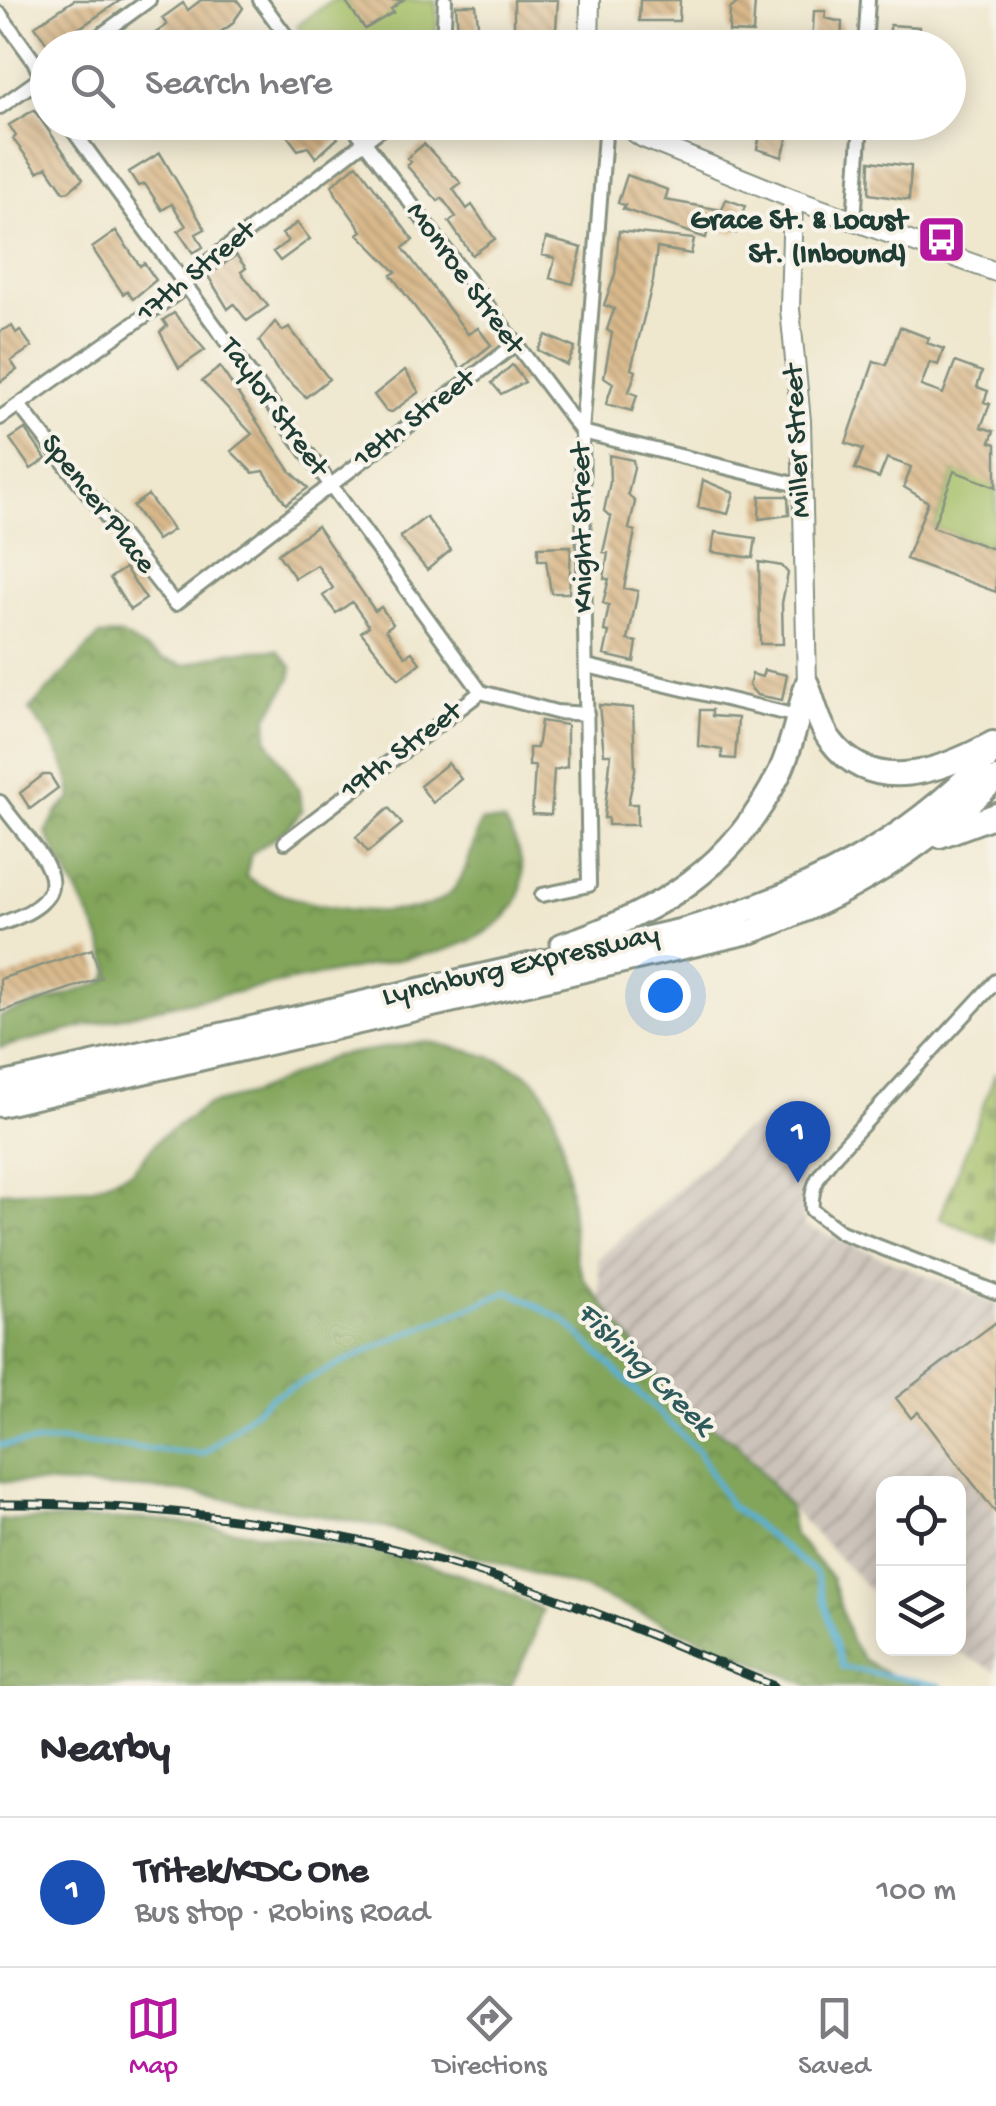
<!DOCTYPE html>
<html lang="en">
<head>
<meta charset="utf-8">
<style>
	body { margin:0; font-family:"Gochi Hand",sans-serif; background:#f2f2f3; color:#2b2b33 }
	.controls { position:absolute; right:30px; bottom:30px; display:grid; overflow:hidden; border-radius:20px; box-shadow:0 5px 25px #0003 }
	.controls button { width:90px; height:90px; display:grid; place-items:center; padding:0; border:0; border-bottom:2px solid #e1e1e2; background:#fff; color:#2b2b33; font:50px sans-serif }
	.you { position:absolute; left:665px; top:995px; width:35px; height:35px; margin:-25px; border:8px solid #fff; border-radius:50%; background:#1a73e8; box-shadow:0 0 0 15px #1a73e833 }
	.badge { display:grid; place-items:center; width:65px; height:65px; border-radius:50%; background:#b5179e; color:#fff; font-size:32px; font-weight:700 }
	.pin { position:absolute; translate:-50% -82px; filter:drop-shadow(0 2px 5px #0008) }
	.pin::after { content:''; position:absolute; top:52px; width:35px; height:30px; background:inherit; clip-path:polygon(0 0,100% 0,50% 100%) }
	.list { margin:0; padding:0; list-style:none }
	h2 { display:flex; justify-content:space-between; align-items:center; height:130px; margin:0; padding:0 40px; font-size:42px }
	h2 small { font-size:32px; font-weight:400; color:#7c7c81 }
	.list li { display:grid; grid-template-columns:65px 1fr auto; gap:30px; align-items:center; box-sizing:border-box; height:150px; padding:0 40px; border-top:2px solid #e1e1e2 }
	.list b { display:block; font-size:38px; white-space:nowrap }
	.list p { margin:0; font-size:32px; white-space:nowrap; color:#7c7c81 }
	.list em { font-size:32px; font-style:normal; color:#7c7c81 }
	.icon { flex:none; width:55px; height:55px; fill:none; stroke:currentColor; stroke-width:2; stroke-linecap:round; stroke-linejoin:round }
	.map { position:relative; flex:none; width:996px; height:1686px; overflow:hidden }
	.search { position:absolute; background:#fff; box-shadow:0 5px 25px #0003; left:30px; right:30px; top:30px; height:110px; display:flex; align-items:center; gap:25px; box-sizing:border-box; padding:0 35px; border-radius:55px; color:#7c7c81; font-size:38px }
	.sheet { height:280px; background:#fff }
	nav { display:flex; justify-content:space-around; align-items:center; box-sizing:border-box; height:140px; border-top:2px solid #e1e1e2; background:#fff; font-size:28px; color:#7c7c81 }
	nav a { display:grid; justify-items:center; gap:5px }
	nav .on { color:#b5179e }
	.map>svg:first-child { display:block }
	.industrial { fill:url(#industrial-furrows) }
	.green { fill:#a3be65; stroke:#617e4c; stroke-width:2.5 }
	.forest { fill:url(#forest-crowns); stroke:#507147; stroke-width:2.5 }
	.cemetery { fill:url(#cemetery-stones); stroke:#617e4c; stroke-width:2.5 }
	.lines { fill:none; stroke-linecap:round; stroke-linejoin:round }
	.stream { stroke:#59b1d6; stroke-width:5 }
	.building { fill:url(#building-back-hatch) }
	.minor-casing { stroke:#879281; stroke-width:18 }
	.secondary-casing { stroke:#879281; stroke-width:22 }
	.motorway-casing { stroke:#879281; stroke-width:28 }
	.minor { stroke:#fff; stroke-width:12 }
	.secondary { stroke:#fff; stroke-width:18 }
	.motorway { stroke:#fff; stroke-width:22 }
	.rail-casing { stroke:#1f3d34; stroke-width:9 }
	.rail { stroke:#f7f3e8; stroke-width:5; stroke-dasharray:15; stroke-linecap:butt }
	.labels { text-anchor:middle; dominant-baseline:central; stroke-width:8; stroke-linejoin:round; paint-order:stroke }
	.poi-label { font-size:30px; font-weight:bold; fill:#1f3d34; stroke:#f7f3e8; text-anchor:end }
	.street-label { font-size:30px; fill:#1f3d34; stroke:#f7f3e8 }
	.water-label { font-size:32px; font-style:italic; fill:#2e5a5c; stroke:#f7f3e8 }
</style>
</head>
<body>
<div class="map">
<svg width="996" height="1686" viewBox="0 0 996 1686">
	<defs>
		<pattern id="industrial-furrows" width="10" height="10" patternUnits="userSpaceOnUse" patternTransform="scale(2.5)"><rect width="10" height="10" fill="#ccc2b9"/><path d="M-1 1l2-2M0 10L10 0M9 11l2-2" fill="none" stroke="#a59f97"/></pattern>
		<pattern id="forest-crowns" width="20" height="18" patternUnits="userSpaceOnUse" patternTransform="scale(2.5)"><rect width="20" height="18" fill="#82a55a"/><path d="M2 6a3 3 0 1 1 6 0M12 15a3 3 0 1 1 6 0" fill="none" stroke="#6a884b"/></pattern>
		<pattern id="cemetery-stones" width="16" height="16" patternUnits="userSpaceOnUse" patternTransform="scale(2.5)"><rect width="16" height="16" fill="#a3be65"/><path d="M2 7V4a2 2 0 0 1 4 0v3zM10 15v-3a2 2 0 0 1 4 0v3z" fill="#849c54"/></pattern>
		<pattern id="building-back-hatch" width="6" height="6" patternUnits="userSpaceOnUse" patternTransform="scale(2.5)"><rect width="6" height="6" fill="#dab98c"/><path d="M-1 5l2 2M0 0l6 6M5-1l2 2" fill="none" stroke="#b09873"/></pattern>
	</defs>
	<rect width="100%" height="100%" fill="#f7f3e8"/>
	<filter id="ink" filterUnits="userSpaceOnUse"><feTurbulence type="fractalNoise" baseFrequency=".01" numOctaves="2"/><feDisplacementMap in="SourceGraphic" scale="20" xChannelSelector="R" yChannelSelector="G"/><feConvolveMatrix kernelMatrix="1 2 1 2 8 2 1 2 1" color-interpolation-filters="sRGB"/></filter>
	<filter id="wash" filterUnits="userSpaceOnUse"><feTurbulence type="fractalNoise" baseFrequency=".0048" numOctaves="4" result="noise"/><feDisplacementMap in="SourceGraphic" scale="40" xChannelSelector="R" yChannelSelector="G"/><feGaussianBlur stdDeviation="2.25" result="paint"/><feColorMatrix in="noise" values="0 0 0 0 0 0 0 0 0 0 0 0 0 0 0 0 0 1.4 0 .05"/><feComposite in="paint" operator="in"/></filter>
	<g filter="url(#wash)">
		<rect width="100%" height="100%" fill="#efe7ce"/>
		<!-- industrial -->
		<path class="industrial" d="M789,1107L799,1150L804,1225L996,1304V1672L952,1649L958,1648V1484H884L883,1604L789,1506L738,1444L684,1410L601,1303L598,1259L742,1132Z"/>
		<!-- green -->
		<path class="green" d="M332,0H435L438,21L432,48L313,47L297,26Z
			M954,471L996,484V525L988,547L933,527Z"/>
		<!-- forest -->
		<path class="forest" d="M122,635L162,659L185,665L229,652L278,650L292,667L291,678L268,717L267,739L298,788L302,810L288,828L251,854L246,876C282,906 416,929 451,892C468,874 473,843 481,821L505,822C546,892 511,930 442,951L162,1007L0,1048V1016L96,985L106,980L110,969L97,931L46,833L56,813L72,798C69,763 51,737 29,710L99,636Z
			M426,1041C460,1049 498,1055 528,1075C569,1102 570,1211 576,1258L584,1279L684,1410L738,1444L789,1506L794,1535L831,1577L851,1640L863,1659L893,1677L922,1686H811L584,1589L379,1526L182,1491L0,1481V1192L91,1188L132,1171L161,1137L207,1105L248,1095L335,1056Z
			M150,1519C270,1536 436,1549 542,1610L532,1642L511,1686H0V1520Z"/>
		<!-- cemetery -->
		<path class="cemetery" d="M996,1072V1242L940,1218Z"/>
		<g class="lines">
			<!-- stream -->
			<path class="stream" d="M0,1445L62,1441L203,1454L273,1396L382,1344L510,1291L565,1321L697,1450L730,1505L816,1573L842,1667L941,1686"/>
		</g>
		<g id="blocks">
			<!-- building -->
			<path class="building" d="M74,0H121L50,48L35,26Z
				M201,0H237L243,8L232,24L211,39L217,48H134L167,25L162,18L183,3L188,10Z
				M344,0H403L391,9L394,12L365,29Z
				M514,0H558L556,30L550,29L549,48H514Z
				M640,0H680L679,21H639Z
				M741,0L755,1L753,33L729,32L730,9Z
				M456,5H476L479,34L458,33Z
				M814,11H826L825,18L842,22L841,46L812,44Z
				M890,25L919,27L918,48H890Z
				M34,110L83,179L69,191L64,192L47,167L38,172L13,139L16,136L9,125Z
				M277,122H326L338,138L316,158L308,147L298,150Z
				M763,122H785L781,135L788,137L782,157L757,149Z
				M424,144L461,183L453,189L467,209L472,205L495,239L472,255L449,222L456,217L442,198L438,201L407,166L411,162L407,158Z
				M160,153L205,229L196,234L203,247L193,253L178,231L186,226L172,204L162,210L145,184L138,186L129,172Z
				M870,161L911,166L909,200L869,194Z
				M357,164L413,240L403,248L468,334L478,328L491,345L461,369L391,275L396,272L358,234L362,231L337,196L332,185Z
				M627,175L668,190L665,200L722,210L726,199L745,206L736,233L708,228L706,238L623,209L625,205L618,203Z
				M297,223L310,239L280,261L273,252L288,241L282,234Z
				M116,231L140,266L144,263L156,280L133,299L127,291L123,294L92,248Z
				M619,231L694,239L691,254L657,248L653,281L631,369L636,371L629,392L637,395L632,411L606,404L613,383L604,377L612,333L607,330L614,309L604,305L615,274Z
				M546,238L582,248L573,284L550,278L555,258L542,255Z
				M236,255L246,268L241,272L268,306L247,321L234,304L228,309L208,276Z
				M174,313L205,350L179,368L160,332L167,326L163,320Z
				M275,322L283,331L289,327L329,379L306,397L277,370L259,341Z
				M12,326L16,333L20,330L32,347L11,361L17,370L0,382V331Z
				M900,327L929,338L927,343L944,349L938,365L930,362L921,386L943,394L955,362L982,372L977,387L988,391L984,402L990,404L981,427L994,431L990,442L996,444V487L954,471L933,527L996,550V592L906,559L928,502L904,487L911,467L887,458L879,478L855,469L863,449L846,443L874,361L886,365Z
				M546,335L575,348L567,365L538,350Z
				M512,365L525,382L501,394L492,383Z
				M220,367L291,472L308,488L286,504L264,471L253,473L231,451L252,434L202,381Z
				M405,370L419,392L392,412L386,411L374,395Z
				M25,429L46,459L31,469L10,439Z
				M609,455L633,460L634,468L628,494L635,502L629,529L635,531L624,588L638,591L628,640L637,642L634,662L604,655L609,632L604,631L609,605L603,603L609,579H604L608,553L603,552L611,517L604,511L610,482Z
				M703,480L734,493L728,514L698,507Z
				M148,495L173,530L157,540L133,506Z
				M760,496H788L789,515L759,519Z
				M426,517L451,550L427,570L400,537Z
				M317,526L375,611L381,607L393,624L386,629L405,656L412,652L420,663L399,679L361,632L369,626L352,602L336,613L323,596L333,588L317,565L295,578L278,554Z
				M715,532L756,538L753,558L712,552Z
				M571,546L569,593H551L546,560H538V547Z
				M759,562L782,566L788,573L782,603L783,644H760Z
				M125,568L146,599L130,610L110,578Z
				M764,670L787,675L782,700L757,695L749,686L752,674L762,677Z
				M599,705L633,708L635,771L628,804H637V825H608V818H604L611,754H604Z
				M700,710H712V716L738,718L735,759L722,758V750L698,746Z
				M541,721L567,725V767L554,770L551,815L532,814L535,766H529V748H537Z
				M448,763L461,779L433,803L420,786Z
				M43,775H50L58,788L30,809L20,793Z
				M389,808L402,824L368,852L356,837Z
				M92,949L101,978L0,1012V979Z
				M996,1322V1513L918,1412L911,1418L896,1398Z"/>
		</g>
	</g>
	<g filter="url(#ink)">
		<use href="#blocks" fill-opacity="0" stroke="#879281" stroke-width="2.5"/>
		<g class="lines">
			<defs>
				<path id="minor" d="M260,0L295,48
					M0,14L34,61L48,94
					M83,48L149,0
					M443,48L445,0
					M865,48L868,0
					M0,107L45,75
					M67,122L481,692
					M350,122L582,432L802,486
					M854,220L861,122
					M19,405L175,604L513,346
					M0,418L177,293L195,272L390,122
					M587,666L797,716
					M0,802C39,857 93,893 0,924
					M285,842L481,692L556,712L587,714
					M542,895L589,885L582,432L606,122
					M996,981L836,1154C820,1173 810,1185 812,1210L841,1232L996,1292"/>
				<path id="secondary" d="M589,48L590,0
					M619,122L643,138L793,199L996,272
					M793,199L790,309L801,421L807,684"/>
				<path id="motorway" d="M807,684C814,702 819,726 831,741C874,798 943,770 993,743
					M940,836L996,815
					M562,945C659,912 733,869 780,772C793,744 798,713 807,684
					M0,1085L684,930C806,895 910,843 996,748
					M0,1105L753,931C852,894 919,851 996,779"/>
			</defs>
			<!-- minor casing -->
			<use href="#minor" class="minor-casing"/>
			<!-- secondary casing -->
			<use href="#secondary" class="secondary-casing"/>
			<!-- motorway casing -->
			<use href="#motorway" class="motorway-casing"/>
			<!-- minor -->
			<use href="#minor" class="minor"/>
			<!-- secondary -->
			<use href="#secondary" class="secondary"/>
			<!-- motorway -->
			<use href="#motorway" class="motorway"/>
			<defs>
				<path id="rail" d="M0,1504C158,1503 324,1525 475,1571C577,1602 675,1645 774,1686"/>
			</defs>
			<!-- rail casing -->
			<use href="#rail" class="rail-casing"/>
			<!-- rail -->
			<use href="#rail" class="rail"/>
		</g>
	</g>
	<!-- icons -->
	<defs>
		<symbol id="bus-square" viewBox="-11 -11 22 22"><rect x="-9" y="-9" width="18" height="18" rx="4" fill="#b5179e" stroke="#f7f3e8"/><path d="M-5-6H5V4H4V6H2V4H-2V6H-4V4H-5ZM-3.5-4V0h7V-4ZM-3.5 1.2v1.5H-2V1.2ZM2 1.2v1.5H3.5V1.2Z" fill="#fff"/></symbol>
	</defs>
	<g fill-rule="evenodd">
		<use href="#bus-square" x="914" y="212" width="55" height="55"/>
	</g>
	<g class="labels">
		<!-- poi labels -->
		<g class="poi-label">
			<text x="907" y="222">Grace St. &amp; Locust<tspan x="907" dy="34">St. (Inbound)</tspan></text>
		</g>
		<!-- street labels -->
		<g class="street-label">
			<text transform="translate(197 273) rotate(-39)">17th Street</text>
			<text transform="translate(464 279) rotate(54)">Monroe Street</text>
			<text transform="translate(273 408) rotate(54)">Taylor Street</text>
			<text transform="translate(415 420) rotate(-37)">18th Street</text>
			<text transform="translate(799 441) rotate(-93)">Miller Street</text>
			<text transform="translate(97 505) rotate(52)">Spencer Place</text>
			<text transform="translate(584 528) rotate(-91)">Knight Street</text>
			<text transform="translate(402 752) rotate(-37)">19th Street</text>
			<text transform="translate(521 967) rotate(-13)">Lynchburg Expressway</text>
		</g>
		<!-- water labels -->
		<g class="water-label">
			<text transform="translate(644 1370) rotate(44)">Fishing Creek</text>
		</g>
	</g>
</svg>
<div class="controls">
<button><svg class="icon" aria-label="locate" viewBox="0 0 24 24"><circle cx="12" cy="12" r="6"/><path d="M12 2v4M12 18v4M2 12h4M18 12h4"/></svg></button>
<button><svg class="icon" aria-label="layers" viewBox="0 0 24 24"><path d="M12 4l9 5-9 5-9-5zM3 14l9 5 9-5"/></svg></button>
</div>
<div class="you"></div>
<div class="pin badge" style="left:798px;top:1183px;background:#1a4fb4">1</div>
<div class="search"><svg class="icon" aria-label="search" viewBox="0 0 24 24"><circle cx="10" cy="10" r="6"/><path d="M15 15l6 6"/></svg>Search here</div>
</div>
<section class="sheet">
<h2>Nearby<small></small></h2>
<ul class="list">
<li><span class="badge" style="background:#1a4fb4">1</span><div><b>Tritek/KDC One</b><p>Bus stop · Robins Road</p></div><em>100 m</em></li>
</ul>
</section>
<nav>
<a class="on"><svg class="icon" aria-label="map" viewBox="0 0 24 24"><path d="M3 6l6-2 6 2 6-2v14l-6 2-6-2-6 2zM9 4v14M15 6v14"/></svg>Map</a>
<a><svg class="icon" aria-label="directions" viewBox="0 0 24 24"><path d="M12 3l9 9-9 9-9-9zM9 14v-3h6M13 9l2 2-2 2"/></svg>Directions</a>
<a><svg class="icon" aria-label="saved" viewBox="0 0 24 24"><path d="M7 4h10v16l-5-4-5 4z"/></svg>Saved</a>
</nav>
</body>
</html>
